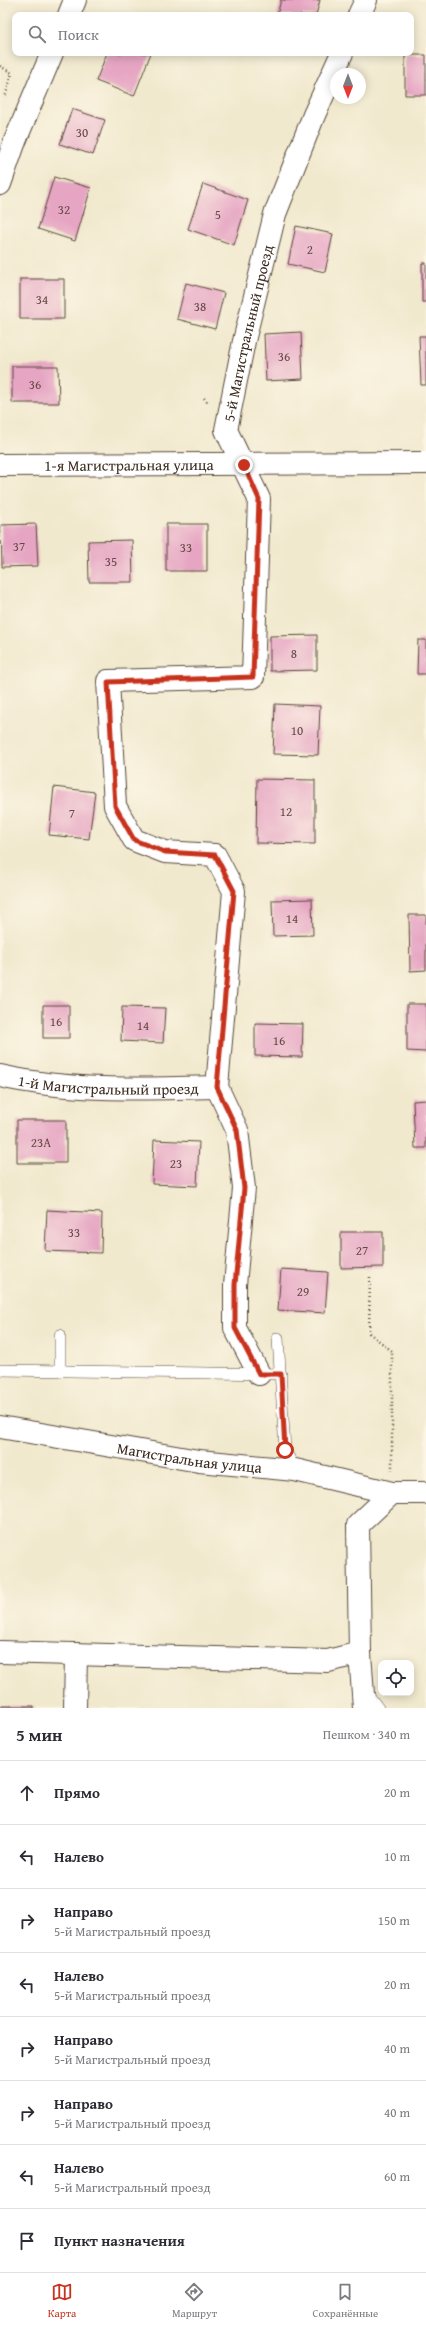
<!DOCTYPE html>
<html lang="ru">
<head>
<meta charset="utf-8">
<style>
	body { margin:0; font-family:"Gentium Book Plus",serif; background:#f7f7f7; color:#2b2b33 }
	.controls { position:absolute; right:12px; bottom:12px; display:grid; overflow:hidden; border-radius:8px; box-shadow:0 2px 10px #0003 }
	.controls button { width:36px; height:36px; display:grid; place-items:center; padding:0; border:0; border-bottom:1px solid #e1e1e2; background:#fff; color:#2b2b33; font:20px sans-serif }
	.compass { position:absolute; left:330px; top:68px; width:36px; height:36px; border-radius:50%; background:#fff; box-shadow:0 2px 10px #0003; rotate:180deg }
	.stop { position:absolute; width:12px; height:12px; margin:-9px; border:3px solid #c8321e; border-radius:50%; background:#fff }
	.stop.end { background:#c8321e; border-color:#fff; box-shadow:0 1px 4px #0008 }
	.list { margin:0; padding:0; list-style:none }
	h2 { display:flex; justify-content:space-between; align-items:center; height:52px; margin:0; padding:0 16px; font-size:17px }
	h2 small { font-size:13px; font-weight:400; color:#7c7c81 }
	.list li { display:grid; grid-template-columns:26px 1fr auto; gap:12px; align-items:center; box-sizing:border-box; height:64px; padding:0 16px; border-top:1px solid #e1e1e2 }
	.list b { display:block; font-size:15px; white-space:nowrap }
	.list p { margin:0; font-size:13px; white-space:nowrap; color:#7c7c81 }
	.list em { font-size:13px; font-style:normal; color:#7c7c81 }
	.icon { flex:none; width:22px; height:22px; fill:none; stroke:currentColor; stroke-width:2; stroke-linecap:round; stroke-linejoin:round }
	.map { position:relative; flex:none; width:426px; height:1708px; overflow:hidden }
	.search { position:absolute; background:#fff; box-shadow:0 2px 10px #0003; left:12px; right:12px; top:12px; height:44px; display:flex; align-items:center; gap:10px; box-sizing:border-box; padding:0 14px; border-radius:8px; color:#7c7c81; font-size:15px }
	.sheet { height:564px; background:#fff }
	nav { display:flex; justify-content:space-around; align-items:center; box-sizing:border-box; height:56px; border-top:1px solid #e1e1e2; background:#fff; font-size:11px; color:#7c7c81 }
	nav a { display:grid; justify-items:center; gap:2px }
	nav .on { color:#c8321e }
	.map>svg:first-child { display:block }
	.building { fill:#e6a6c3 }
	.lines { fill:none; stroke-linecap:round; stroke-linejoin:round }
	.lane-casing { stroke:#564738; stroke-width:12 }
	.street-casing { stroke:#564738; stroke-width:24 }
	.path { stroke:#564738; stroke-width:2.5; stroke-dasharray:1 3; stroke-linecap:butt }
	.lane { stroke:#fff; stroke-width:11 }
	.street { stroke:#fff; stroke-width:22 }
	.route { stroke:#c8321e; stroke-width:5 }
	.labels { text-anchor:middle; dominant-baseline:central; stroke-width:4; stroke-linejoin:round; paint-order:stroke }
	.number-label { font-size:13px; fill:#664947 }
	.street-label { font-size:15px; fill:#3b2a1e; stroke:#fcf5e5 }
</style>
</head>
<body>
<div class="map">
<svg width="426" height="1708" viewBox="0 0 426 1708">
	<rect width="100%" height="100%" fill="#fcf5e5"/>
	<filter id="ink" filterUnits="userSpaceOnUse"><feTurbulence type="fractalNoise" baseFrequency=".025" numOctaves="2"/><feDisplacementMap in="SourceGraphic" scale="8" xChannelSelector="R" yChannelSelector="G"/><feConvolveMatrix kernelMatrix="1 2 1 2 8 2 1 2 1" color-interpolation-filters="sRGB"/></filter>
	<filter id="wash" filterUnits="userSpaceOnUse"><feTurbulence type="fractalNoise" baseFrequency=".012" numOctaves="4" result="noise"/><feDisplacementMap in="SourceGraphic" scale="16" xChannelSelector="R" yChannelSelector="G"/><feGaussianBlur stdDeviation="0.9" result="paint"/><feColorMatrix in="noise" values="0 0 0 0 0 0 0 0 0 0 0 0 0 0 0 0 0 1.4 0 .05"/><feComposite in="paint" operator="in"/></filter>
	<g filter="url(#wash)">
		<rect width="100%" height="100%" fill="#f1e9ce"/>
		<g id="blocks">
			<!-- building -->
			<path class="building" d="M281,0H320L316,15H277Z
				M107,53H151L134,96L96,81Z
				M405,55H426V95H405Z
				M72,109L105,120L93,155L60,144Z
				M54,177L91,188L75,241L38,229Z
				M203,184L248,200L234,245L188,229Z
				M296,226L333,234L325,272L288,264Z
				M422,263H426V302H422Z
				M20,279H64V319H20Z
				M186,283L224,293L215,329L177,319Z
				M301,332L303,379L266,381L264,334Z
				M419,336H426V385H421Z
				M12,366H58L59,403H12Z
				M36,524L38,566L2,567L1,525Z
				M166,524H207V571H166Z
				M132,540L133,582H89L88,541Z
				M317,635V670L270,671V636Z
				M418,640H426V674H417Z
				M275,704L320,706L318,755L273,754Z
				M257,779L315,780V844L256,843Z
				M54,787L95,792L89,839L49,835Z
				M312,899L313,935L273,936L272,900Z
				M409,915H426V970L410,971Z
				M407,1004H426V1052L407,1051Z
				M43,1005H69V1038H43Z
				M122,1007L165,1008L163,1043L121,1041Z
				M255,1023L303,1024L302,1057L255,1056Z
				M426,1100V1148H415L413,1101Z
				M17,1120H66V1163H17Z
				M154,1140L199,1142L197,1186L152,1184Z
				M47,1210L102,1213L101,1253L45,1251Z
				M341,1232H383V1267L341,1268Z
				M281,1269L328,1272L325,1313L278,1310Z
				M0,1706H34V1708H0Z"/>
		</g>
	</g>
	<g filter="url(#ink)">
		<use href="#blocks" fill-opacity="0" stroke="#564738" stroke-width="1"/>
		<g class="lines">
			<defs>
				<path id="lane" d="M60,1335V1371
					M278,1338L285,1450L295,1470
					M0,1370L281,1374
					M366,1692L378,1708"/>
				<g id="street">
					<path d="M69,15L75,0"/>
					<path d="M359,15L366,0"/>
					<path d="M0,184L15,141L52,53"/>
					<path id="s1" d="M0,465L426,463"/>
					<path id="s2" d="M0,1076C71,1092 145,1089 217,1087"/>
					<path id="s3" d="M259,1374L235,1328V1285L244,1188L237,1130L217,1087L234,891L215,855L165,852L134,840L115,806L108,681L253,677L259,499L226,430L244,341L275,214L314,115L342,53"/>
					<path id="s4" d="M0,1427L199,1461L295,1470L392,1493H426"/>
					<path d="M0,1652L328,1661L360,1653L358,1525L392,1493"/>
					<path d="M360,1653L364,1708"/>
					<path d="M75,1708L76,1654"/>
				</g>
			</defs>
			<!-- lane casing -->
			<use href="#lane" class="lane-casing"/>
			<!-- street casing -->
			<use href="#street" class="street-casing"/>
			<!-- path -->
			<path class="path" d="M0,66L12,73L5,98
				M204,398L208,403
				M370,1277L369,1333L392,1351V1470"/>
			<!-- lane -->
			<use href="#lane" class="lane"/>
			<!-- street -->
			<use href="#street" class="street"/>
		</g>
	</g>
	<g class="lines" filter="url(#ink)">
		<!-- route -->
		<path class="route" d="M244,465L259,499L253,677L108,682L115,806L134,840L165,852L215,855L234,891L217,1087L237,1130L244,1188L235,1285V1328L259,1374H281L285,1450"/>
	</g>
	<g class="labels">
		<!-- number labels -->
		<g class="number-label">
			<text x="82" y="132">30</text>
			<text x="64" y="209">32</text>
			<text x="218" y="214">5</text>
			<text x="310" y="249">2</text>
			<text x="42" y="299">34</text>
			<text x="200" y="306">38</text>
			<text x="284" y="356">36</text>
			<text x="35" y="384">36</text>
			<text x="19" y="546">37</text>
			<text x="186" y="547">33</text>
			<text x="111" y="561">35</text>
			<text x="294" y="653">8</text>
			<text x="297" y="730">10</text>
			<text x="286" y="811">12</text>
			<text x="72" y="813">7</text>
			<text x="292" y="918">14</text>
			<text x="56" y="1021">16</text>
			<text x="143" y="1025">14</text>
			<text x="279" y="1040">16</text>
			<text x="41" y="1142">23А</text>
			<text x="176" y="1163">23</text>
			<text x="74" y="1232">33</text>
			<text x="362" y="1250">27</text>
			<text x="303" y="1291">29</text>
		</g>
		<!-- street labels -->
		<g class="street-label">
			<text stroke="none"><textPath href="#s3" startOffset="1282">5-й Магистральный проезд</textPath></text>
			<text stroke="none"><textPath href="#s1" startOffset="129">1-я Магистральная улица</textPath></text>
			<text stroke="none"><textPath href="#s2" startOffset="109">1-й Магистральный проезд</textPath></text>
			<text stroke="none"><textPath href="#s4" startOffset="192">Магистральная улица</textPath></text>
		</g>
	</g>
</svg>
<div class="controls">
<button><svg class="icon" aria-label="locate" viewBox="0 0 24 24"><circle cx="12" cy="12" r="6"/><path d="M12 2v4M12 18v4M2 12h4M18 12h4"/></svg></button>
</div>
<svg class="compass" viewBox="-18 -18 36 36"><path d="M0-13l5 13h-10z" fill="#e53935"/><path d="M0 13l5-13h-10z" fill="#7c7c81"/></svg>
<div class="stop" style="left:285px;top:1450px"></div>
<div class="stop end" style="left:244px;top:465px"></div>
<div class="search"><svg class="icon" aria-label="search" viewBox="0 0 24 24"><circle cx="10" cy="10" r="6"/><path d="M15 15l6 6"/></svg>Поиск</div>
</div>
<section class="sheet">
<h2>5 мин<small>Пешком · 340 m</small></h2>
<ul class="list">
<li><svg class="icon" aria-label="ahead" viewBox="0 0 24 24"><path d="M12 20V5M6 11l6-6 6 6"/></svg><div><b>Прямо</b></div><em>20 m</em></li>
<li><svg class="icon" aria-label="left" viewBox="0 0 24 24"><path d="M17 20v-9H6M10 6l-5 5 5 5"/></svg><div><b>Налево</b></div><em>10 m</em></li>
<li><svg class="icon" aria-label="right" viewBox="0 0 24 24"><path d="M7 20v-9h11M14 6l5 5-5 5"/></svg><div><b>Направо</b><p>5-й Магистральный проезд</p></div><em>150 m</em></li>
<li><svg class="icon" aria-label="left" viewBox="0 0 24 24"><path d="M17 20v-9H6M10 6l-5 5 5 5"/></svg><div><b>Налево</b><p>5-й Магистральный проезд</p></div><em>20 m</em></li>
<li><svg class="icon" aria-label="right" viewBox="0 0 24 24"><path d="M7 20v-9h11M14 6l5 5-5 5"/></svg><div><b>Направо</b><p>5-й Магистральный проезд</p></div><em>40 m</em></li>
<li><svg class="icon" aria-label="right" viewBox="0 0 24 24"><path d="M7 20v-9h11M14 6l5 5-5 5"/></svg><div><b>Направо</b><p>5-й Магистральный проезд</p></div><em>40 m</em></li>
<li><svg class="icon" aria-label="left" viewBox="0 0 24 24"><path d="M17 20v-9H6M10 6l-5 5 5 5"/></svg><div><b>Налево</b><p>5-й Магистральный проезд</p></div><em>60 m</em></li>
<li><svg class="icon" aria-label="arrive" viewBox="0 0 24 24"><path d="M6 21V4h12l-3 4 3 4H6"/></svg><div><b>Пункт назначения</b></div></li>
</ul>
</section>
<nav>
<a class="on"><svg class="icon" aria-label="map" viewBox="0 0 24 24"><path d="M3 6l6-2 6 2 6-2v14l-6 2-6-2-6 2zM9 4v14M15 6v14"/></svg>Карта</a>
<a><svg class="icon" aria-label="directions" viewBox="0 0 24 24"><path d="M12 3l9 9-9 9-9-9zM9 14v-3h6M13 9l2 2-2 2"/></svg>Маршрут</a>
<a><svg class="icon" aria-label="saved" viewBox="0 0 24 24"><path d="M7 4h10v16l-5-4-5 4z"/></svg>Сохранённые</a>
</nav>
</body>
</html>
